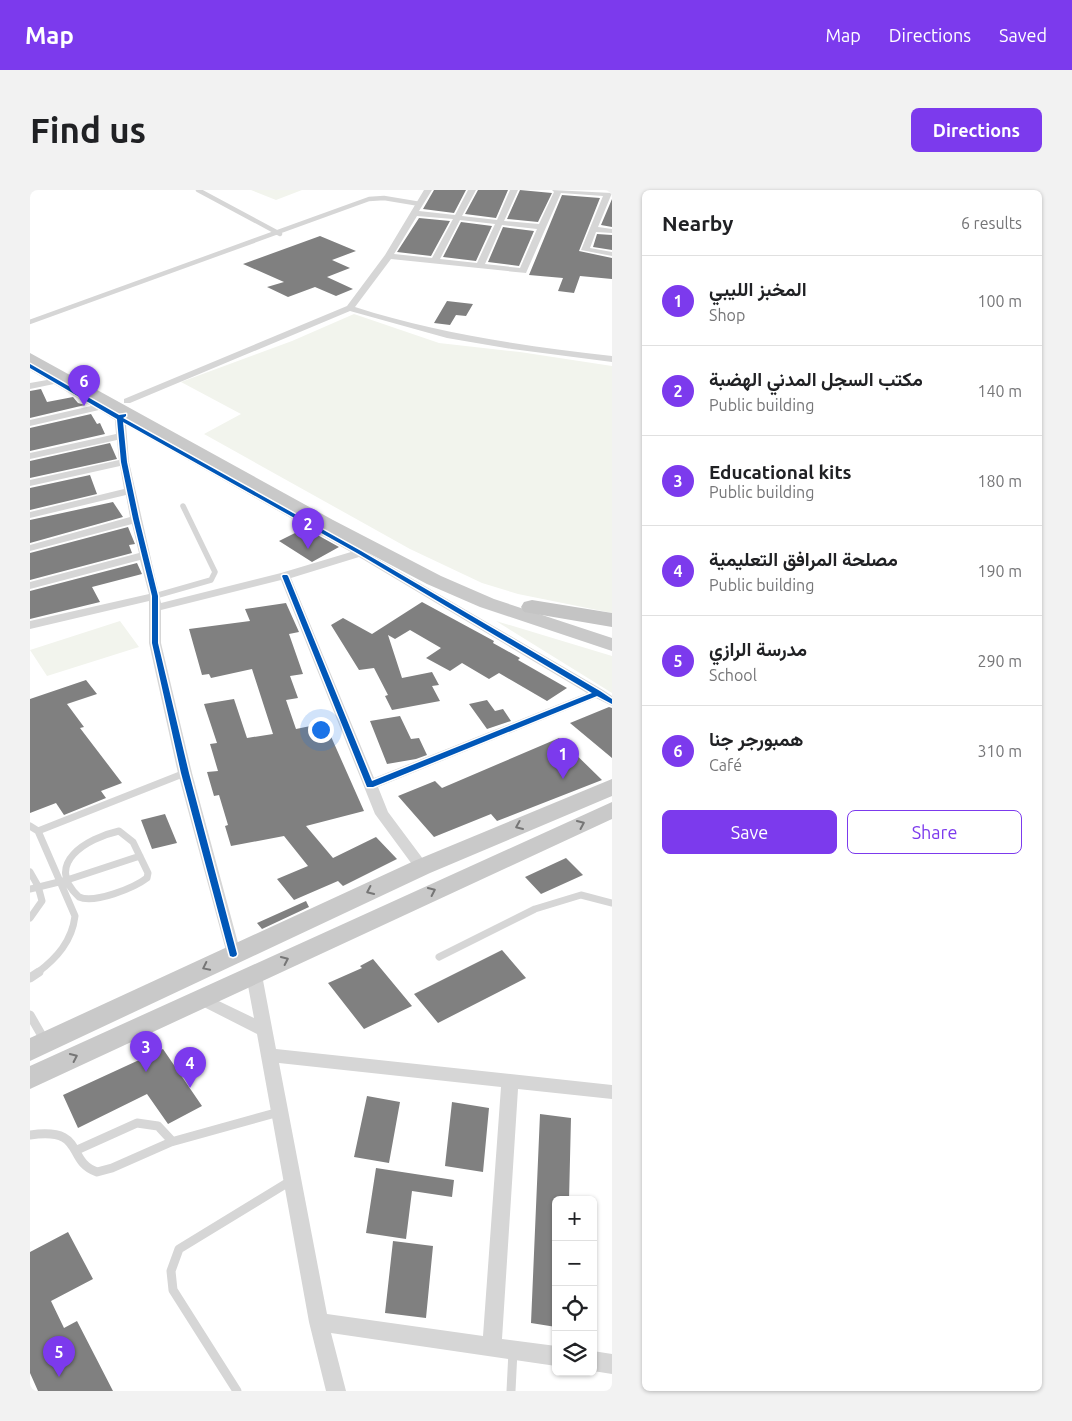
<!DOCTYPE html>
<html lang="en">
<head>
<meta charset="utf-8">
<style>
	body { margin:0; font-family:Ubuntu,Vazirmatn,sans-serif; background:#f2f2f2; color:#202124 }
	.controls { position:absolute; right:15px; bottom:15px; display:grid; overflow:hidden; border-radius:8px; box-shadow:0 1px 4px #0004 }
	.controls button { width:45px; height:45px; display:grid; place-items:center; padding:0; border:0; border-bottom:1px solid #e0e0e0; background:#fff; color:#202124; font:25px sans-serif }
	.you { position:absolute; left:290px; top:539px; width:18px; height:18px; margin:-12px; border:4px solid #fff; border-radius:50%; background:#1a73e8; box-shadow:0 0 0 8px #1a73e833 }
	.badge { display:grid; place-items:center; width:32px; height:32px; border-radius:50%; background:#7c3aed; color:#fff; font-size:16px; font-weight:700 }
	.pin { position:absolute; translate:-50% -41px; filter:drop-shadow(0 1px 2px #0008) }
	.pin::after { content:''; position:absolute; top:26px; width:18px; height:15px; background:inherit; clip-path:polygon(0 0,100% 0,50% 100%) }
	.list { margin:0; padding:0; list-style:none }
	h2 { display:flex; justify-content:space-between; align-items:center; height:65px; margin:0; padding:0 20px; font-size:21px }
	h2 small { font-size:16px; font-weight:400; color:#757577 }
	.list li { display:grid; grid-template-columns:32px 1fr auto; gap:15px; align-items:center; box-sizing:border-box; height:90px; padding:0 20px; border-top:1px solid #e0e0e0 }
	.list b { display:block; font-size:19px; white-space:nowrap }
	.list p { margin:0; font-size:16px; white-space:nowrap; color:#757577 }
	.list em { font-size:16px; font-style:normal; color:#757577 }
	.actions { display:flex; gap:10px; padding:15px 20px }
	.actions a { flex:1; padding:11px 0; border:1px solid #7c3aed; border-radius:8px; text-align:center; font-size:18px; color:#7c3aed }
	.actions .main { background:#7c3aed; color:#fff }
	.icon { flex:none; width:28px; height:28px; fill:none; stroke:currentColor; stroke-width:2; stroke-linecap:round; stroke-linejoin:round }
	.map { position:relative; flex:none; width:582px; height:1201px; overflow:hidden; border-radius:8px }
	header { display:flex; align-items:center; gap:30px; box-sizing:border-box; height:70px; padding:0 25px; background:#7c3aed; color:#fff }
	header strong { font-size:24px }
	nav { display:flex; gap:28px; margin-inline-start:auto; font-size:18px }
	.intro { display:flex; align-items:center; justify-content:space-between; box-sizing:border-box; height:120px; padding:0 30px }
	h1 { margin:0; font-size:35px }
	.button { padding:12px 22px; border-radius:8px; background:#7c3aed; color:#fff; font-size:18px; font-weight:700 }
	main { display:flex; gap:30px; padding:0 30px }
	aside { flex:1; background:#fff; border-radius:8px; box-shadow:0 1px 4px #0004 }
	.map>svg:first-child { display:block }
	.green { fill:#f2f4ed }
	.building { fill:#808080 }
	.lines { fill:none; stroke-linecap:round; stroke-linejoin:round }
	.lane-far3 { stroke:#d6d6d6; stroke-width:4.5 }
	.lane-far2 { stroke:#d6d6d6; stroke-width:5.5 }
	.lane-far1 { stroke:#d6d6d6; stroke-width:7 }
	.lane { stroke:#d6d6d6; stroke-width:9 }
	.street { fill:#d6d6d6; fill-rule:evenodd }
	.primary { fill:#c9c9c9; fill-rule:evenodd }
	.highway { fill:#c4c4c4; fill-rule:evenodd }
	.cycleway-casing { stroke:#fff; stroke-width:3 }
	.cycleway { fill:#0057b8; fill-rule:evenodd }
	.oneway { stroke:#767676 }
</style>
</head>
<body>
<header>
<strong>Map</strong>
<nav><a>Map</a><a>Directions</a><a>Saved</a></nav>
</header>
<div class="intro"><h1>Find us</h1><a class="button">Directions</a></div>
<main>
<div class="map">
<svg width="582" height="1201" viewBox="0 0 582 1201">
	<rect width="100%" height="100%" fill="#fff"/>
	<!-- green -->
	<path class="green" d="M221,0H272L246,10Z
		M324,124L409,153L490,162L582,176V423L488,404L452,393L380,359L174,244L211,224L151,192L262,151Z
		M90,431L109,457L17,486L0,460Z
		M466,431L582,466V503Z"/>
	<!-- building -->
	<path class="building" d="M404,0H436L424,23L393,19Z
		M448,0H478L466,28L435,24Z
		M490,0L522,3L508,32L477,29Z
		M532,5L570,8L549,61L582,68V89L550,86L544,103L528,101L533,88L499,85Z
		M582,9V37L571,35Z
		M389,28L420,31L401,66L367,62Z
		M431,32L462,36L446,71L413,67Z
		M473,37L504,41L489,76L458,72Z
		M567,44L582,45V60L563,57Z
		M290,46L326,61L302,70L320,78L297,87L323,99L306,106L285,97L258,107L237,97L254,92L213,74Z
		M417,111L443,114L436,126L426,125L420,135L404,133Z
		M11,199L17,212L43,207L48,213L55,215L0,228V201Z
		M61,224L67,234L70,233L75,244L0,261V238Z
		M80,253L87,269L0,288V271Z
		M60,285L67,304L0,320V298Z
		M83,312L93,327L0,353V330Z
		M98,337L105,354L99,355L102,363L0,390V363Z
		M275,338L309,357L282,372L249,351Z
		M107,373L112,384L62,397L70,412L0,429V401Z
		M392,412L464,451L463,453L490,468L488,470L537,498L517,511L469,483L459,489L432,473L420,481L396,468L411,458L380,440L365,449L358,445L372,488L402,482L409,495L402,496L410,511L362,520L355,506L358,505L344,478L329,480L301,435L313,428L342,444Z
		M256,413L269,442L259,444L273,484L260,486L268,508L256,510L266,539L295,533L334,621L276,636L303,668L346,647L367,669L313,696L308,691L264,710L247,689L278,676L254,646L201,656L195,636L198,635L189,605L184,606L177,582L188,581L180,554L187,553L174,514L204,509L217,548L243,544L222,479L181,488L179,484L172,485L159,439L220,431L215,419Z
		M56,490L67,504L37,514L54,537L50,538L92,593L71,601L76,608L34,625L26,613L0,623V509Z
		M457,510L465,521L473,519L481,531L457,539L439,514Z
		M579,517L582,518V568L540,533Z
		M370,526L381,549L389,548L397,565L386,569L357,574L340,531Z
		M529,548L572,590L467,631L461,624L404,647L368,606L405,591L412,598Z
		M135,624L147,653L122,659L111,630Z
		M536,668L553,685L511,704L495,687Z
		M276,711L279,717L232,739L227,733Z
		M472,760L496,788L408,833L384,804Z
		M343,769L382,816L334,839L298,793L332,778L330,776Z
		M133,859L172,916L138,934L117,904L48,938L33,905Z
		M337,906L370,912L359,973L324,967Z
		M422,912L459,918L453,982L415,976Z
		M510,924L541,928L539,1010H526V1137L501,1133Z
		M346,978L424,990L422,1007L382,1001L376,1049L336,1043Z
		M38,1042L63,1089L21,1111L34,1138L47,1131L83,1201H8L0,1183V1062Z
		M363,1051L403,1056L396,1128L355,1123Z"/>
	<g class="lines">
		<!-- lane-far3 -->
		<path class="lane-far3" d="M168,0L250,44
			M0,132L339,9L354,8L390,14"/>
		<!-- lane-far2 -->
		<path class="lane-far2" d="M125,406L181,390L185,382L153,316"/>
		<!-- lane-far1 -->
		<path class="lane-far1" d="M0,636L8,641L155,583
			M89,641L103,652L118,683L117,688C104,698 64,714 49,707C13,674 57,648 89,641Z
			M0,682L8,696L12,711L0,728
			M0,699L37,690L110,666
			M409,767L505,719L551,705L582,713
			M7,783C27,768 42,751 45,726L8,641"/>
		<!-- lane -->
		<path class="lane" d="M0,788L9,782
			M0,825L15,851
			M0,945C57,937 35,971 67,982L82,978L141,952L249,922
			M47,960L107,933L128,936L142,951
			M207,1201L143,1100L141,1081L149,1059L262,990
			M481,1201L483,1161"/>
		<!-- street -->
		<path class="street" d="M394,0H402L389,21L425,25L438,0H446L432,26L467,30L480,0H488L474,31L509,34L524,2L522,0L582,3L568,37L582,39V43L566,42L560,58L582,62V66L551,60L573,6L531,3L496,83L361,69L325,117C409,144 495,156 582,166V172L482,159L417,148L320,121L100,213H94V209L317,116L355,65ZM387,26L423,29L402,68L364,64ZM430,30L465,34L447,73L410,69ZM472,35L507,39L490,78L455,74Z
			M0,173L90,224L99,223L101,225L97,228L332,359L337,360L338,363L573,500L582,506V516L566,508L348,597L358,622L399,677L397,681H387L345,624L251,390L131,420V453L162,583L211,764L208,768L203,770L198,768L148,583L119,453V411L0,439V431L119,404L110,370L0,399V392L109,363L102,334L0,361V355L100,327L96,305L0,328V322L94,299L90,276L0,296V290L89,270L87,250L0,269V263L86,244L85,230L69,220L0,236V230L61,216L24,194L0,199V193L17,190L0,180ZM96,235L321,362L251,383L131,413L99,272ZM329,367L557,503L344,588L261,388Z
			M224,779L230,781L232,785L246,859L582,895V909L488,899L472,1149L526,1156V1176L301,1143L316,1201H296L279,1132L227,844L166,813L164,809L166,805L172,803L224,828L216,785L218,781ZM249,873L471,897L453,1146L297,1124Z
			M563,1161L582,1164V1184L563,1181Z"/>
		<!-- primary -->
		<path class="primary" d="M0,163L303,330L411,386L464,409L582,448V461L450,417L397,394L291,338L0,174Z
			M582,589V606L400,683L0,871V848L384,671Z
			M582,612V629L0,899V876Z"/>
		<!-- highway -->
		<path class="highway" d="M502,410L582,423V437L494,422L491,417L494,412Z"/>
		<defs>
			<path id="cycleway" d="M0,174L89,225L96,224V226L93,228L331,361L570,501L582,509V514L567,506L343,597H337L252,386L253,385H257L258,386L342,591L562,503L327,363L93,232L97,272L109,329L128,406V453L159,583L207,764L206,766L203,767L200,766L151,583L122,453V406L103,329L91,272L87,229L0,178Z"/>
		</defs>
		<!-- cycleway casing -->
		<use href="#cycleway" class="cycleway-casing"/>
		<!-- cycleway -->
		<use href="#cycleway" class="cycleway"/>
	</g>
	<!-- one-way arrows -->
	<defs><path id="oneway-chevron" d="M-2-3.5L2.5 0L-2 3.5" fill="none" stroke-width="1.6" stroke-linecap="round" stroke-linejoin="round" transform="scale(1.25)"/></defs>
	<g class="oneway">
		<use href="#oneway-chevron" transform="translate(551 634) rotate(-24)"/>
		<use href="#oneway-chevron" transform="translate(489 636) rotate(157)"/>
		<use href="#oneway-chevron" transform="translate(340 701) rotate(155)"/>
		<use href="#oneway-chevron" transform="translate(402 701) rotate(-25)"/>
		<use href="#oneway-chevron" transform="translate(255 770) rotate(-25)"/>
		<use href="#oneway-chevron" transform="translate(176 777) rotate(154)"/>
		<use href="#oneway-chevron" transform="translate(44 867) rotate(-25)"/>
	</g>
</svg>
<div class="controls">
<button>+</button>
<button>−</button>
<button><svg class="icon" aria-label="locate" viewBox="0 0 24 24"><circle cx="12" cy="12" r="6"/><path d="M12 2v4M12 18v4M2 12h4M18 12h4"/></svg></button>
<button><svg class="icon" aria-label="layers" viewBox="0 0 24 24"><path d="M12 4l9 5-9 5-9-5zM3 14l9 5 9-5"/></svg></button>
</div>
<div class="you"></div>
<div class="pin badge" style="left:533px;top:589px">1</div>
<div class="pin badge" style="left:278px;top:359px">2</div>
<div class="pin badge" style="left:116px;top:882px">3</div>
<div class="pin badge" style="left:160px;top:898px">4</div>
<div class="pin badge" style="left:29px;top:1187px">5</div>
<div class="pin badge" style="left:54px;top:216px">6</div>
</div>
<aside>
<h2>Nearby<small>6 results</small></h2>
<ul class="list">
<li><span class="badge">1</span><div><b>المخبز الليبي</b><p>Shop</p></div><em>100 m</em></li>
<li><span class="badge">2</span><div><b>مكتب السجل المدني الهضبة</b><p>Public building</p></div><em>140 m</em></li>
<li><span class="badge">3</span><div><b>Educational kits</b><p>Public building</p></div><em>180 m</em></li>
<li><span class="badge">4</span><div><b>مصلحة المرافق التعليمية</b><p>Public building</p></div><em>190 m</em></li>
<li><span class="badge">5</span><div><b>مدرسة الرازي</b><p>School</p></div><em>290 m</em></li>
<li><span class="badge">6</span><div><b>همبورجر جنا</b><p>Café</p></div><em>310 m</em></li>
</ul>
<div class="actions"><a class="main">Save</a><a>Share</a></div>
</aside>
</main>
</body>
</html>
